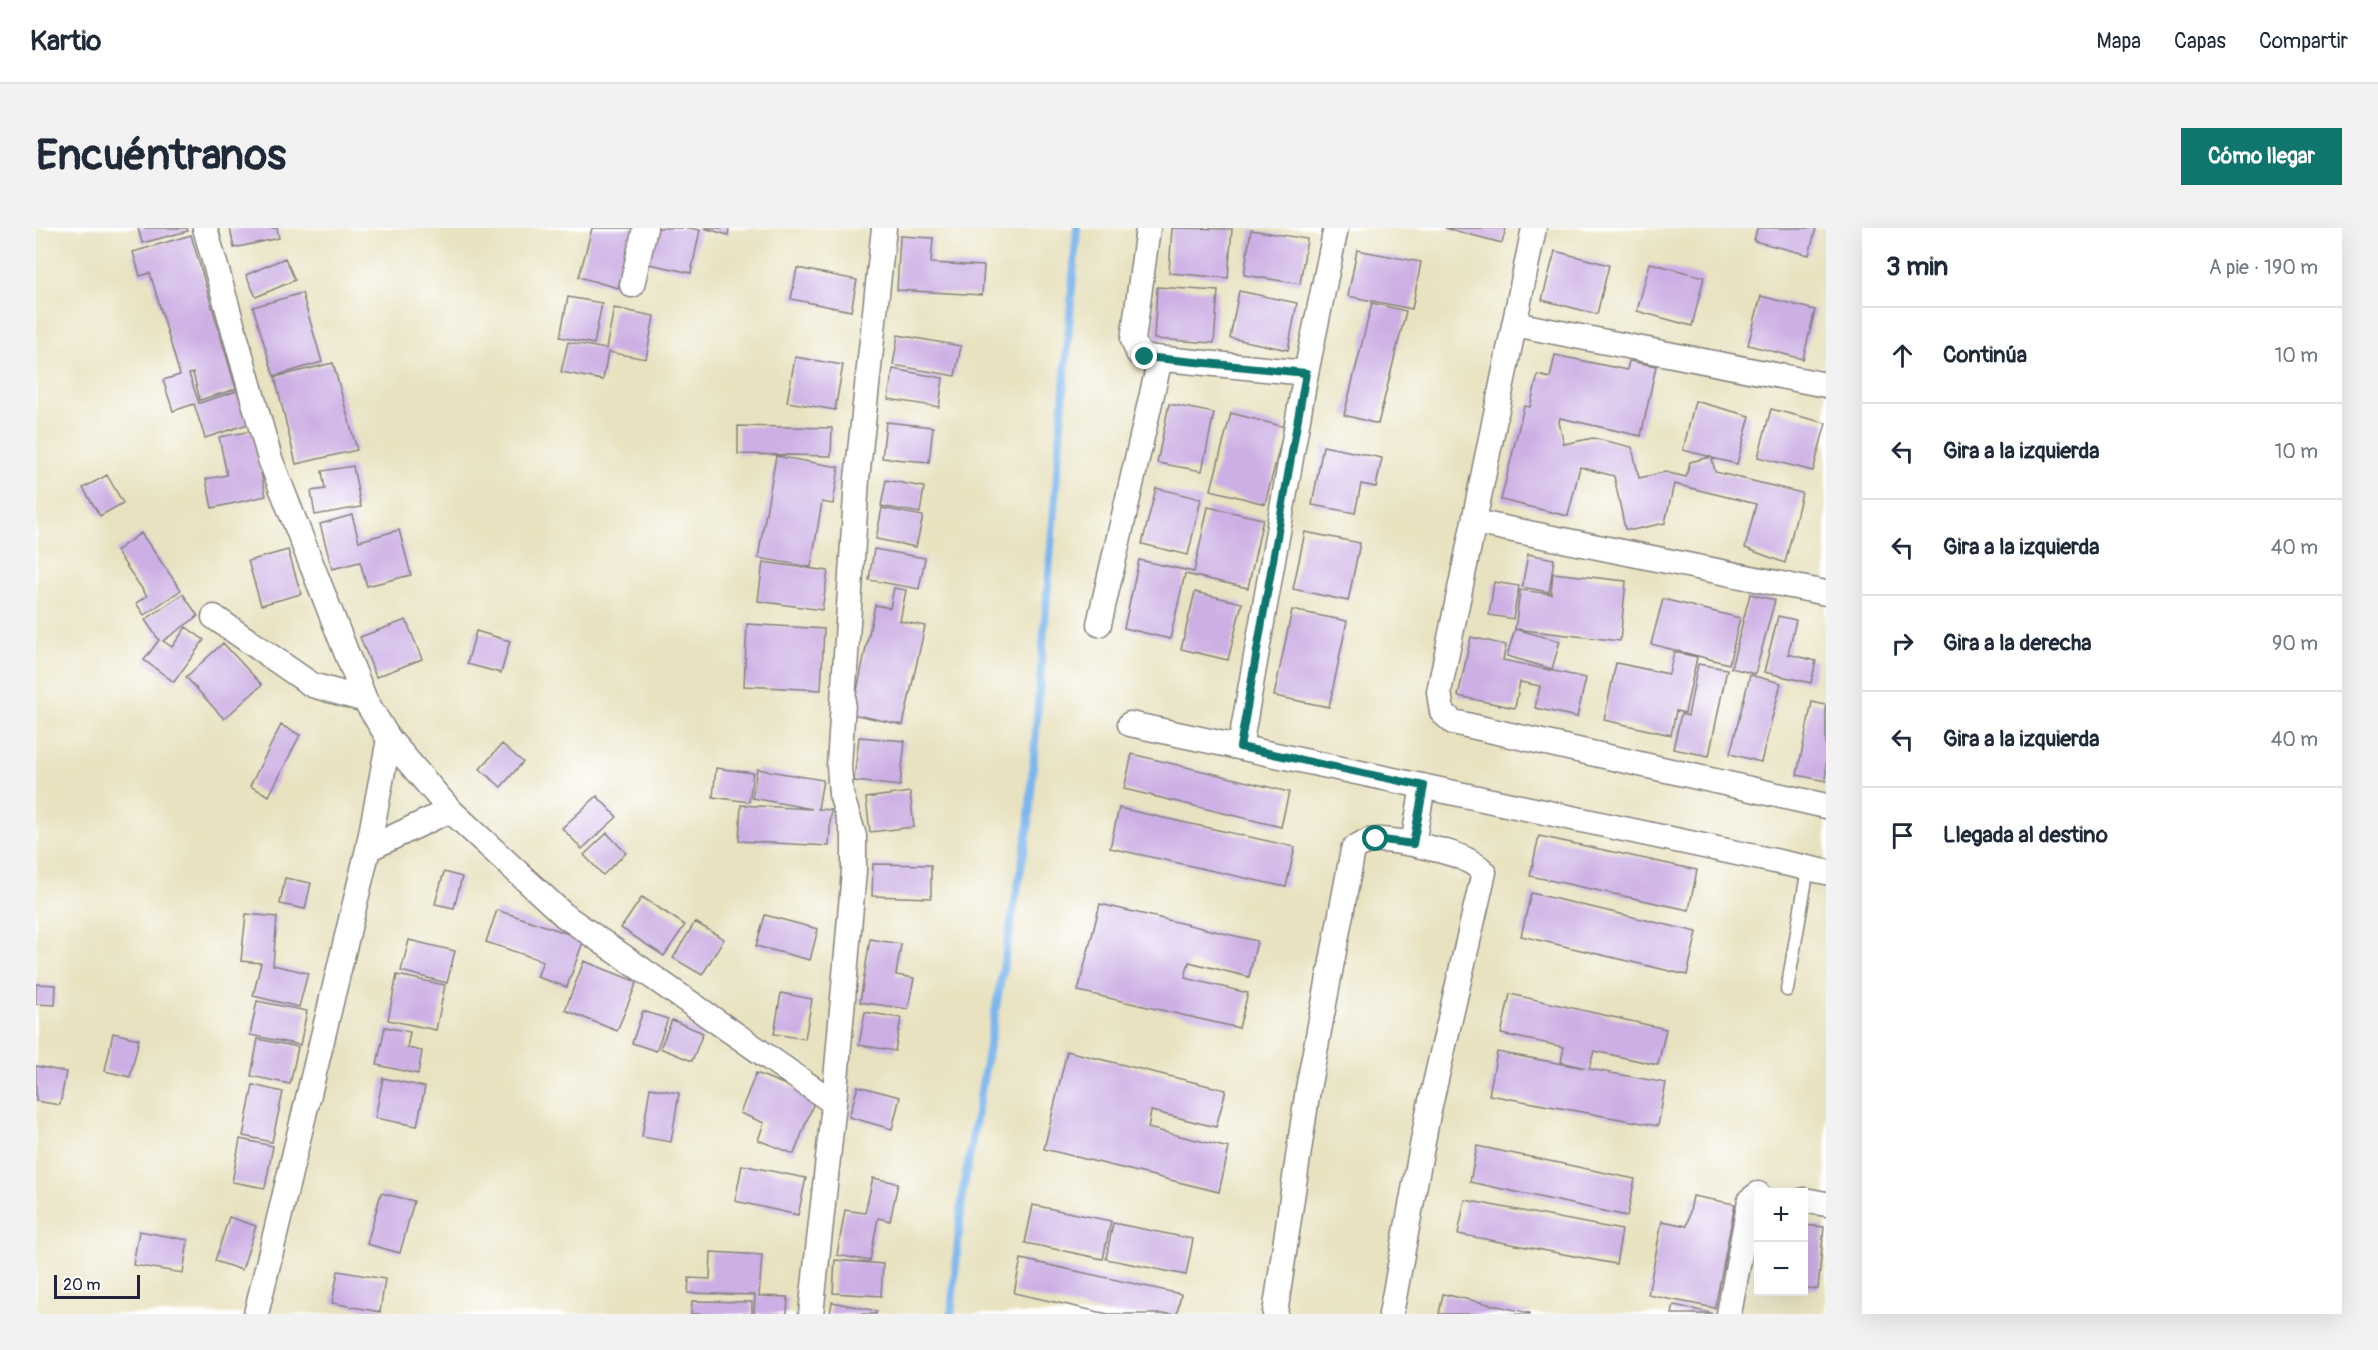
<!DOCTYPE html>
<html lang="es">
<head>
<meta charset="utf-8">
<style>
	body { margin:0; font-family:Pangolin,sans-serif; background:#f2f2f3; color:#1f2937 }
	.controls { position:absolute; right:18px; bottom:18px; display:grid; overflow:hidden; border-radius:0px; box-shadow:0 6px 24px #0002 }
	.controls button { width:54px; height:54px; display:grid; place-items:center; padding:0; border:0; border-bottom:2px solid #e0e1e3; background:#fff; color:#1f2937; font:30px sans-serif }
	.scale { position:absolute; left:18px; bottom:15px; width:86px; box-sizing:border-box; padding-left:6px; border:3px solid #22223b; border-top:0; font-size:16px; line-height:21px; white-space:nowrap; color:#22223b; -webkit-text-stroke:4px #fff; paint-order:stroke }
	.stop { position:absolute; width:18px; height:18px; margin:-14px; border:4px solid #0f766e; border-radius:50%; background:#fff }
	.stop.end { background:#0f766e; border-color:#fff; box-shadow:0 2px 6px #0008 }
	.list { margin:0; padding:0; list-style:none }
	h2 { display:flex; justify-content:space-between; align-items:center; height:78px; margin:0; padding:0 24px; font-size:26px }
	h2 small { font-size:20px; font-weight:400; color:#747a83 }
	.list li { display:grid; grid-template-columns:39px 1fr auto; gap:18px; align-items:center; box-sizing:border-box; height:96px; padding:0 24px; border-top:2px solid #e0e1e3 }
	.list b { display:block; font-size:22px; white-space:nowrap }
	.list em { font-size:20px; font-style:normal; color:#747a83 }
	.icon { flex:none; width:33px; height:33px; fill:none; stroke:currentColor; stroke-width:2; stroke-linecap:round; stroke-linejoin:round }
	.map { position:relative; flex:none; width:1790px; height:1086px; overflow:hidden; border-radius:0px }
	header { display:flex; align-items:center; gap:36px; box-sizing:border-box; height:84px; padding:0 30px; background:#fff; border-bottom:2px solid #e0e1e3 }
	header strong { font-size:28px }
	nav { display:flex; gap:33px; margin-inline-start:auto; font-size:21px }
	.intro { display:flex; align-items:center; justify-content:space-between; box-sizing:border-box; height:144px; padding:0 36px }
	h1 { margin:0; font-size:42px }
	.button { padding:15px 27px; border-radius:0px; background:#0f766e; color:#fff; font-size:21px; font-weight:700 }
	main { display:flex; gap:36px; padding:0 36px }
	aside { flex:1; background:#fff; border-radius:0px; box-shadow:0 6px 24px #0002 }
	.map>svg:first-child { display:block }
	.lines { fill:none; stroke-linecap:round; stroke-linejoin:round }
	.stream { stroke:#7bb6ed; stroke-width:8 }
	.building { fill:#ccafe4 }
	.lane-casing { stroke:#85827e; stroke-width:15 }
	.street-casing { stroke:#85827e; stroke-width:27 }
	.lane { stroke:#fff; stroke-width:12 }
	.street { stroke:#fff; stroke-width:24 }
	.route { stroke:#0f766e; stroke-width:8 }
</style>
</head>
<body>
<header>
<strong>Kartio</strong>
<nav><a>Mapa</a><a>Capas</a><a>Compartir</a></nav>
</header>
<div class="intro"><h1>Encuéntranos</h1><a class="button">Cómo llegar</a></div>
<main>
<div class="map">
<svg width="1790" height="1086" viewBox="0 0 1790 1086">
	<rect width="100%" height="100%" fill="#fff"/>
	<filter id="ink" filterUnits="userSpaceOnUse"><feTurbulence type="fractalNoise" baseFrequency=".0167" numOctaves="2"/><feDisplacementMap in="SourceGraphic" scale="12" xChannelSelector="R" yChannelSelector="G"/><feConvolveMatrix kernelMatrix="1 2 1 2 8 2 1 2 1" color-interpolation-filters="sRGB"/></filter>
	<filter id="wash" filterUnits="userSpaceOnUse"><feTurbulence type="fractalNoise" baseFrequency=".008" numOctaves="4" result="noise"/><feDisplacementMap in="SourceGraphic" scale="24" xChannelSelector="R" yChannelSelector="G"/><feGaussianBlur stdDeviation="1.35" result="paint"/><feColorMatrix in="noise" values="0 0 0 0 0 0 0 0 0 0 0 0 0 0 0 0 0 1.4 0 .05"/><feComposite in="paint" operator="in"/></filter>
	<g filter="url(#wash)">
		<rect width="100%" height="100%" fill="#e8e2c0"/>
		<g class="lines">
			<!-- stream -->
			<path class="stream" d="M915,1086L927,963L992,601L1041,0"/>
		</g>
		<g id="blocks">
			<!-- building -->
			<path class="building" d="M102,0H151L152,3L106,15Z
				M194,0H241L243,10L198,20Z
				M556,0H598L582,60L543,49Z
				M616,0H653L664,2L655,45L609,35Z
				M668,0H693L692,7Z
				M1136,0L1196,1L1192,50L1133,45Z
				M1409,0H1470L1466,15Z
				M1721,0H1780L1773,27L1718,13Z
				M1215,2L1271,11L1264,56L1208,47Z
				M155,7L200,161L164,172L157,145L153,146L163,175L201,163L212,196L169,210L158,176L137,183L127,152L144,147L114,45L104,48L97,24Z
				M864,8L897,10L895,35L948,38L946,67L861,62Z
				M1321,22L1385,34L1376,81L1312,68Z
				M1519,23L1573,37L1561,86L1506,72Z
				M249,30L259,52L220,69L210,47Z
				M1614,35L1668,49L1656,98L1601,83Z
				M761,40L821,52L815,83L755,71Z
				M1121,59L1182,63L1178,115L1118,111Z
				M1203,63L1261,75L1252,122L1194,110Z
				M266,65L286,134L238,148L217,79Z
				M1725,68L1779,82L1767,131L1712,117Z
				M532,69L566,75L558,116L524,109Z
				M1336,75L1370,83L1342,196L1308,187Z
				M578,80L618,88L610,131L572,124L567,152L525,144L532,114L570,121Z
				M862,107L925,118L919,148L857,137Z
				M1519,127L1591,142L1593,133L1620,138L1605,208L1524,190L1523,194L1528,216L1557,210L1596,219L1603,250L1629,244L1650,249L1654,234L1675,229L1647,222L1659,173L1714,188L1701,236L1676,230L1679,244L1766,265L1749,335L1709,320L1720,276L1638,256L1629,295L1596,302L1589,301L1578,248L1544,239L1532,288L1465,272L1488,178L1494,179L1502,147L1514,150Z
				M759,129L807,137L799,182L751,174Z
				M297,135L321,222L260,236L239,149Z
				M857,141L907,150L903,179L852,171Z
				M1133,176L1178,185L1166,243L1121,235Z
				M1735,181L1790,195L1777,243L1722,229Z
				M1195,185L1249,199L1229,276L1175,262Z
				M850,194L897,199L893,234L846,230Z
				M702,198L796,200L795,228L702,226Z
				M216,203L230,268L176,280L170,251L191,247L183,209Z
				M1287,218L1346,230L1340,259L1325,256L1319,285L1276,277Z
				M740,228L803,239L797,276L786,274L775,339L722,330Z
				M317,238L325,279L279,287L275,263L289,261L286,243Z
				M71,247L87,275L64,288L47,260Z
				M850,252L888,259L884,285L845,278Z
				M1120,260L1165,271L1152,327L1106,316Z
				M1172,279L1227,291L1212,360L1149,346L1134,411L1088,400L1103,332L1158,344Z
				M846,280L887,288L880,319L840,311Z
				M316,287L323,313L363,302L375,347L331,358L324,334L296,341L284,296Z
				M1269,304L1324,315L1312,373L1257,361Z
				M105,305L145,362L108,387L100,375L111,368L80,323Z
				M838,321L889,330L883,361L833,352Z
				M252,322L265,366L225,377L212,333Z
				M1492,326L1518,331L1513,364L1486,359Z
				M727,334L792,343L786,382L722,373Z
				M1517,345L1590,353L1584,413L1479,401L1524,413L1516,441L1471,428L1479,401L1484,362L1515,366Z
				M1458,354L1483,358L1477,391L1453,387Z
				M858,360L870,362L864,393L889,398L867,497L816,486L839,377L854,380Z
				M1159,364L1206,375L1192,432L1145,421Z
				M147,366L162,388L127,413L136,419L150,399L168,412L138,454L108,432L123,412L109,392Z
				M1714,366L1739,372L1719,446L1695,440Z
				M1627,371L1704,390L1693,436L1615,416Z
				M1256,382L1311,393L1293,479L1238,468Z
				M1742,388L1760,392L1752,426L1780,433L1775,455L1728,444Z
				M370,392L386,431L340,449L324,409Z
				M711,396L788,401L785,462L708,458Z
				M440,403L474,413L465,445L431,436Z
				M1435,409L1470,417L1467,432L1550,450L1541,489L1499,480L1504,458L1484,454L1479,480L1422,468Z
				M187,415L226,457L188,491L150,449Z
				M1638,424L1661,429L1649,485L1640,483L1635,507L1568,492L1580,435L1633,446Z
				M1662,436L1691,441L1673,528L1637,521L1645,486L1652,488Z
				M1714,447L1745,455L1725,534L1694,526Z
				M1776,474L1790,477V553L1761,547Z
				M245,497L264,507L233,568L214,558Z
				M823,509L869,513L864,558L818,553Z
				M466,516L487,534L465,559L444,541Z
				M1096,526L1253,564L1245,599L1088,561Z
				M680,540L717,545L713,574L677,569Z
				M721,541L787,552L782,581L795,582L793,618L703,613L705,577L776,581L716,570Z
				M874,564L878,599L834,604L830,570Z
				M561,568L581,589L546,621L526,600Z
				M1083,580L1259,619L1250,659L1074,620Z
				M571,605L590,625L567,647L548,627Z
				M1503,608L1661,642L1653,682L1494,648Z
				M837,636L895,637V670L836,668Z
				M408,644L426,649L418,680L399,676Z
				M249,650L275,655L269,681L244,676Z
				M1495,665L1661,704L1651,747L1485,708Z
				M606,669L649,697L628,728L585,700Z
				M1064,676L1221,713L1213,749L1153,734L1149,750L1212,765L1203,800L1042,763Z
				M461,682L548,711L531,759L501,749L507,733L450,714Z
				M210,686L241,689L237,737L272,745L263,779L217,768L225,735L205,733Z
				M729,687L782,701L774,732L720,718Z
				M659,694L688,711L666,747L637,730Z
				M834,711L865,716L860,747L878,750L872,781L824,774Z
				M373,712L419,723L411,755L365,743Z
				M548,733L601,754L581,803L529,782Z
				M361,747L409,757L400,802L352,792Z
				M0,756L20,757L19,777L0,776Z
				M745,765L776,771L769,811L738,806Z
				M1474,766L1630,801L1622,837L1558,823L1553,841L1630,855L1622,898L1453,867L1461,824L1549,840L1525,834L1528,819L1465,806Z
				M221,773L271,783L264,817L214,807Z
				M607,783L632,791L620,823L596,815Z
				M829,784L865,790L859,823L823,817Z
				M636,792L667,805L656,833L624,820Z
				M349,799L374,804L371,820L386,823L382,846L341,837Z
				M77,805L103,811L94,849L69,843Z
				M222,811L262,819L254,856L215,848Z
				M1031,823L1190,862L1180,899L1115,883L1112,900L1193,920L1183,964L1008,921Z
				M0,838L30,844L24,877L0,873Z
				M720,845L780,869L758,926L722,912L728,895L704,885Z
				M347,850L389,859L381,898L339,890Z
				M217,857L247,864L236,914L207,908Z
				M822,858L864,869L856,901L813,889Z
				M614,860L643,865L635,914L606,909Z
				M204,911L237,918L229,960L196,954Z
				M1441,918L1599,951L1591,988L1434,954Z
				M706,937L770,950L762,987L699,973Z
				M837,950L862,955L854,993L842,990L834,1033L801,1027L809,982L829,985Z
				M345,965L378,973L364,1025L331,1016Z
				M1657,968L1699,976L1679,1080L1612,1067L1626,993L1651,998Z
				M1429,972L1586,1002L1580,1036L1422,1006Z
				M997,977L1075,993L1067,1031L989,1015Z
				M193,989L220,998L206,1042L179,1033Z
				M1077,995L1157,1011L1150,1047L1070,1031Z
				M1768,997L1788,999L1782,1061L1768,1060Z
				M103,1003L152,1012L147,1045L97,1037Z
				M675,1024L726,1027L723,1068L752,1069L751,1086H718L719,1067L652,1065L653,1050L674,1051Z
				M985,1031L1145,1066L1141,1086H1072L978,1065Z
				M799,1032L847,1036L845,1068L797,1065Z
				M302,1043L349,1051L344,1084L296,1075Z
				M1407,1066L1494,1085V1086H1403Z
				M656,1073L716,1074V1086H655Z
				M796,1074L841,1083L840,1086H794Z
				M1638,1077L1675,1085V1086H1636Z"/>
		</g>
	</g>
	<g filter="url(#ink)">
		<use href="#blocks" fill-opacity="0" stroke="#85827e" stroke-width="1.5"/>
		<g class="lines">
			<defs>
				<path id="lane" d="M1751,762L1772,640"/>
				<path id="street" d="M169,0L234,231L329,472L353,511L414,582L529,688L798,875
					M1112,0L1097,112L1102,125L1109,129L1270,145
					M1498,0L1403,464L1406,484L1417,494L1790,578
					M596,57L609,0
					M1478,96L1790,157
					M1438,294L1790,365
					M178,389L276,457L329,472
					M1063,396L1124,131
					M1094,496L1790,644
					M1204,519L1270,145L1300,0
					M332,621L414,582
					M1768,972L1790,976
					M220,1086L332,621L353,511
					M775,1086L798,875L818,643V608L805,566L803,538L821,251L848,0
					M1239,1086L1272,861L1317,622C1334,606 1355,613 1377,616L1387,558
					M1355,1086L1392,886L1448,644C1430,626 1402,622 1377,616
					M1693,1086L1714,972L1722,966"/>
			</defs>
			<!-- lane casing -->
			<use href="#lane" class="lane-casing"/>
			<!-- street casing -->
			<use href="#street" class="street-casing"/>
			<!-- lane -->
			<use href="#lane" class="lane"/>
			<!-- street -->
			<use href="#street" class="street"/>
		</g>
	</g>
	<g class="lines" filter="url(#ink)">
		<!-- route -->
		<path class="route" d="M1109,129L1270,145L1204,519L1388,558L1377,616L1340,611"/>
	</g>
</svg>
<div class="controls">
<button>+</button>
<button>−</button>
</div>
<div class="scale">20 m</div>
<div class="stop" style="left:1340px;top:611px"></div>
<div class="stop end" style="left:1109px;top:129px"></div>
</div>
<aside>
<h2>3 min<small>A pie · 190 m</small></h2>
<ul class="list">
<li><svg class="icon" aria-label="ahead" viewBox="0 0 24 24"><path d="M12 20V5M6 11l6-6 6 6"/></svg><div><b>Continúa</b></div><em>10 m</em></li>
<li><svg class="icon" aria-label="left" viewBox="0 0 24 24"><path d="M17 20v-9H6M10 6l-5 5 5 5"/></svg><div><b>Gira a la izquierda</b></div><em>10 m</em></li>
<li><svg class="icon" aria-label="left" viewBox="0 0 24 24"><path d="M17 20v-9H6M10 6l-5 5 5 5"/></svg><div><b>Gira a la izquierda</b></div><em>40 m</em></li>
<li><svg class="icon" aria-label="right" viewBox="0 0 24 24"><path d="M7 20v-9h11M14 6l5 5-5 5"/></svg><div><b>Gira a la derecha</b></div><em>90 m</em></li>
<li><svg class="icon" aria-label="left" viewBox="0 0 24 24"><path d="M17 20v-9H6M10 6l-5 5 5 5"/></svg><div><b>Gira a la izquierda</b></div><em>40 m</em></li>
<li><svg class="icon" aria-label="arrive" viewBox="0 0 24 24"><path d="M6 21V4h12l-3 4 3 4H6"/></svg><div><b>Llegada al destino</b></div></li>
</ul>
</aside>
</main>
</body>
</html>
